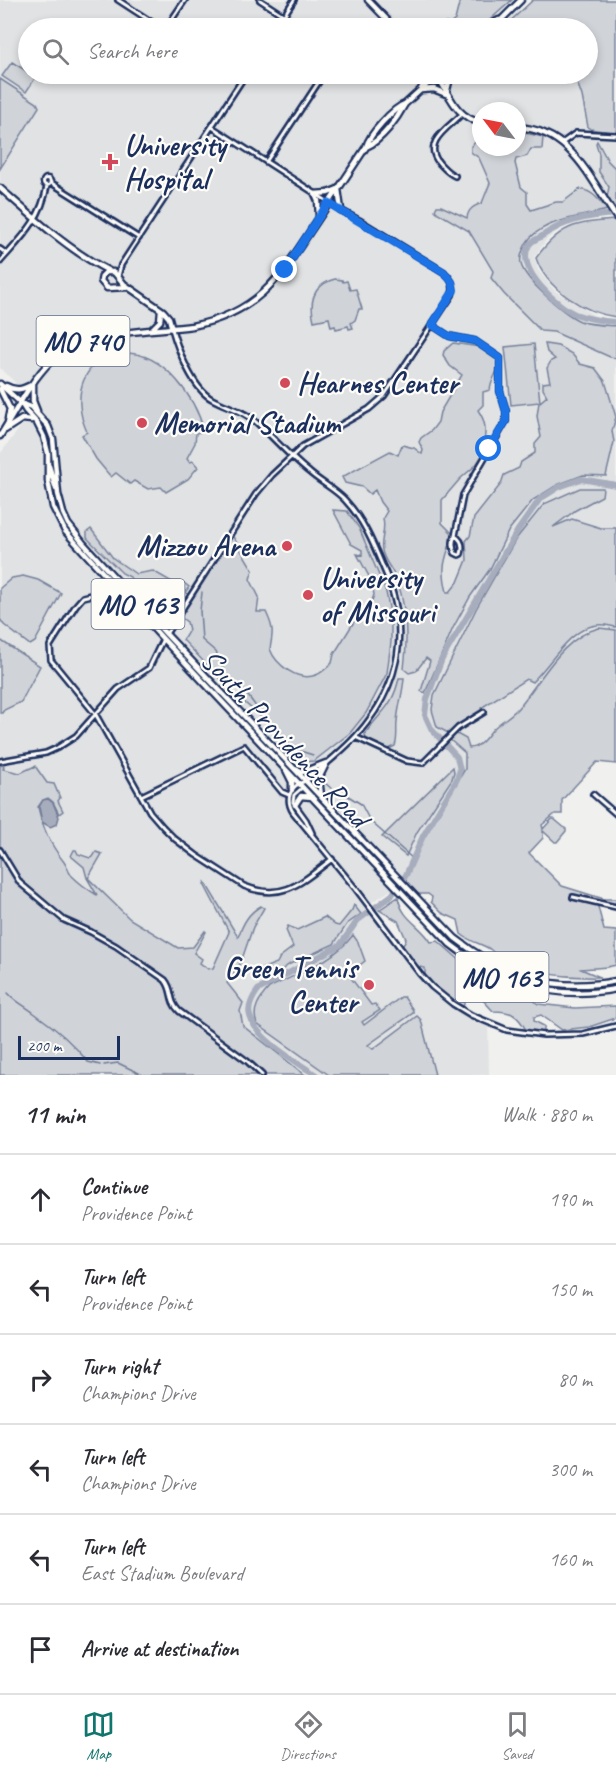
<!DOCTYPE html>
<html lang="en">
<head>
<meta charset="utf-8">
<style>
	body { margin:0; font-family:Caveat,sans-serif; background:#f7f7f7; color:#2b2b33 }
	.compass { position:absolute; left:472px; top:102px; width:54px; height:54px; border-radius:50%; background:#fff; box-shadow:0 3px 9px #0003; rotate:302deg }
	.scale { position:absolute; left:18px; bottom:15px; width:102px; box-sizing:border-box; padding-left:6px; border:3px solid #1b2f5e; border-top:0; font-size:16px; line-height:21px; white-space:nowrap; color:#1b2f5e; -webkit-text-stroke:4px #fdfcf7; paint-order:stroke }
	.stop { position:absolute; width:18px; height:18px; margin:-14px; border:4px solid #1a73e8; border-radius:50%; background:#fff }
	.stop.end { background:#1a73e8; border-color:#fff; box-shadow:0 2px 6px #0008 }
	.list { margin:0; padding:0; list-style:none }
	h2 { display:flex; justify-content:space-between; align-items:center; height:78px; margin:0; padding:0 24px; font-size:26px }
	h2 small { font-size:20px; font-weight:400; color:#7c7c81 }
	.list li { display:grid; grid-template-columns:39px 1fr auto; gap:18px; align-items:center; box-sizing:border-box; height:90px; padding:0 24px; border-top:2px solid #e1e1e2 }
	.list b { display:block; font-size:22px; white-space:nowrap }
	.list p { margin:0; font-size:20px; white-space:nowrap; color:#7c7c81 }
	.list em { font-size:20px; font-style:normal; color:#7c7c81 }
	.icon { flex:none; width:33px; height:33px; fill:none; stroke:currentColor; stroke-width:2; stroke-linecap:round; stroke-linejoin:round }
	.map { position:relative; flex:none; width:616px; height:1075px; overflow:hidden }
	.search { position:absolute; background:#fff; box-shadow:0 3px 9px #0003; left:18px; right:18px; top:18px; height:66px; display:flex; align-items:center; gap:15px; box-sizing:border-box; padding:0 21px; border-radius:33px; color:#7c7c81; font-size:22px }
	.sheet { height:618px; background:#fff }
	nav { display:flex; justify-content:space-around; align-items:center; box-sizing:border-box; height:84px; border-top:2px solid #e1e1e2; background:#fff; font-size:16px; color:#7c7c81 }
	nav a { display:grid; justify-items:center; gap:3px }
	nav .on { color:#0f766e }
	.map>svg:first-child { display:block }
	.built { fill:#e0e2e3; fill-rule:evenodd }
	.green { fill:#d0d3d8; stroke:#76819b; stroke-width:1.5 }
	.water { fill:#a7adbd; stroke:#6f7b97; stroke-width:1.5 }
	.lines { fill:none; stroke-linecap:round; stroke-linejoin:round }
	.stream { stroke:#6f7b97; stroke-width:1.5 }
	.river { stroke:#a7adbd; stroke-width:6 }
	.street-casing { stroke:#1b2f5e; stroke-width:8 }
	.secondary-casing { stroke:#1b2f5e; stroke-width:9 }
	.primary-casing { stroke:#1b2f5e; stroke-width:9 }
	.street { stroke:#fdfcf7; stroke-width:3 }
	.secondary { stroke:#fdfcf7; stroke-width:4.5 }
	.primary { stroke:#fdfcf7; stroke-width:4.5 }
	.route { stroke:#1a73e8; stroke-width:8 }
	.poi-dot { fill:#d1495b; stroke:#fdfcf7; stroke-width:2 }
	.labels { text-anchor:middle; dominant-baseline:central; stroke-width:4.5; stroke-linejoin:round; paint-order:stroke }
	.shield { fill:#fdfcf7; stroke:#5f6c8c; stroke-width:1.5 }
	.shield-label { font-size:28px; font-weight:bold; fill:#1b2f5e }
	.poi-label { font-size:30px; font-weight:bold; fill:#1b2f5e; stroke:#fdfcf7; text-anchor:start }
	.street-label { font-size:30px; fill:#1b2f5e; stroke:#fdfcf7 }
</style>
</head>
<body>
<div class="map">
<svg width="616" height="1075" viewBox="0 0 616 1075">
	<rect width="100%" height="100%" fill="#f0f0ee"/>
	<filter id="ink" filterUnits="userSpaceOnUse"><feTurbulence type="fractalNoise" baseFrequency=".0167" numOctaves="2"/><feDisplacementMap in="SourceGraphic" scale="12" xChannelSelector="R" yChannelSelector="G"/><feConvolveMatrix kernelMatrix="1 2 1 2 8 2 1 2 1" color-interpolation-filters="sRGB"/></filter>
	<g filter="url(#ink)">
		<!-- built -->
		<path class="built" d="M0,0H518V15L537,28H28V74H577L616,133V211L566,225L547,239L534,257L538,270L555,291L616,329V735L415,875L367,905L420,974L453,1004L488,1023L489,1075H0V454L38,404L0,368ZM481,111H517V147H481Z"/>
		<!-- green -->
		<path class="green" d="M460,0H512L483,26H476L473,28H431L446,23L450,24L455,20Z
			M533,0H616V133L590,129L588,127L582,96L574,74H588V28H503Z
			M12,62L36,77L26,92L2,76Z
			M0,79L37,103L39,107L0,169Z
			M517,131L543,137L542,149H531L527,156L516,159L515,163L521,187L527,192V204L531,210L556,202H563L580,189C593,191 599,200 607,210C582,217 550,218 530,238C525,244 519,256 521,264C525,280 564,314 580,321C590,325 605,325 616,326V358L610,357L554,332L541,331L504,294L491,278L493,271L469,231L438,213L435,210L437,206H441L467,218C468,209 474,206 482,203L490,183L479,158L471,152V146L481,137V147H517Z
			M597,141L608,161L616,169V208H614L607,197L609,187L599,172V154L596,143Z
			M614,220L616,223V317C585,313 546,289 536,258C560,225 575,223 614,220Z
			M335,279L342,280L343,282L347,281L350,290L356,289L362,309H359L355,320L351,323L353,328L349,329L348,326L336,329L335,326L331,327L329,318L314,321C309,301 313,285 335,279Z
			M453,343L480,347L499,360C500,370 491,379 490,390L483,392V405L478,410C486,422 486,429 484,443L489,445L476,465L460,479L442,500V523L453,534C446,560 440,563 447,592H450L458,582L467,560L466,541L470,536L474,518L501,484L504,475L519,468L521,462L535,453V444L541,437L537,416L539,402L511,405L505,347L534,344L540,402L547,396L543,389V383L550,382L547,368L551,361L555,359L547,352L545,344L558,346L572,354L580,364L595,368L605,381L616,417L612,431L614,442L606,476L583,475L557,485L533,500L509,530L490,569L470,597L453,628L425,693L421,691L430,661L426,658L416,671L409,673L404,669C408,638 407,609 397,580C393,570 383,560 382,550C380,540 386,531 383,518L387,511L380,502L375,490L370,494L362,487L345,483L342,477L390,451L398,455L402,445L414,448L422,454L423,450L419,442L421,438L432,430L438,422L440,412L462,375L450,366L443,355L444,351Z
			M126,353C164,353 195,397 204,431L196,433L195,443L187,458L190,462L193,461L198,467L188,479L166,492L161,487L148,489L134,481L130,484L116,473L111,477L96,459L82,435L87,432C71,397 81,356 126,353Z
			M580,488H603L602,496L576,510L553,527L572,519L601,528H616V627C610,626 603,624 597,625C571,627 550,665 532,682L526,679L481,708L483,712L456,727L450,734L437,727L432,710L434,695L476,609L516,539L544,504Z
			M333,510L347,511L359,528L386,592L391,618V642L387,673L366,713L350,733L314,761L300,762L264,719L245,703L243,692L235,685H226L183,640L189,630L187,622L180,617L232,535L253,570L250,579L259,597L257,612H266C274,629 273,632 270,649C276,665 298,682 316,675C322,673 328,667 332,663L334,654L357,617L371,603L374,595L372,582L357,554L362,555V550L351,544Z
			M91,529L113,558L136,574L153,571L172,582L184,583L189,587L176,606L169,605L160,598L143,595L135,588L130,577L122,573L87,538V532Z
			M23,576L38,580L61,593L35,642L30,645L4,625L0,619V588L12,578Z
			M599,628L616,630V764L597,762L562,800V814H555L542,825L543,829L552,819H554L566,829V831L557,842H555L543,831V838L529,853L562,886L604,899H616V906L597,903L604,930L616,931V965C603,969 595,967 581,969L600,977C565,978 534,974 500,963C492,942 476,947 461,934L458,920L442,913L431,902L432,897L428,894H418L405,880L424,838L465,769V753L449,739L455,733L466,739L469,748C481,747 486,737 493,729C501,721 511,716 518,708C542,680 562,637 599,628Z
			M0,640L40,666L21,702L4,710L2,713H0Z
			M399,678H404C403,693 398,707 397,722C396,730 398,737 395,746L389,749L366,740L365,734C380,712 393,707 399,678Z
			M0,765L4,766L3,769L20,773L35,766L47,783L54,784L60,798L58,801L63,811L59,814L53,802L48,798L43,800L38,807C43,829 50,844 64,862C67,866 68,871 71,875C79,883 87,889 97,895L87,878L84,867L71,856L74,850H76L78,854L90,858L93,857L96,852L102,854L88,878L130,919L178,948L193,947L205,931L206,932L194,953L202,959L200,963L208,969L213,968L229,932L204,884L205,882L238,937C243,924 248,913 261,906L264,908L253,927L241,962L227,983L243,1003L240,1011L243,1026L305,1075H0Z
			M453,767L454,772L452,779L417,832L406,856L382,837Z
			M398,897C402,920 420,924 431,942L438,941L463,963L482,976L504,986L524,992L538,1004L575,1008L616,1006V1018L589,1027L562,1030L541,1015L534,1017V1021L544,1026V1033L526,1030C517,1014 511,1011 493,1011L482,999L466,998L463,1007C448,1000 436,989 425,977V968L416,966L402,947L406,939L398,921L379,910Z
			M354,905L361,914L347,924L334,944L290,964L267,980L256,979L261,969L277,963L280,957L293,947L286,930L288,926L297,930L325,917L335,925L339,926L352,910Z
			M353,935L358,942L365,961L348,974L371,1005L375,1004L380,1010L362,1022L364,1025L401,997H404L413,1010V1013L368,1045L373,1049L417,1016L421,1020L435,1075H329L257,1024C251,1010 260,998 269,988C298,973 333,962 353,935Z"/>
		<!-- water -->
		<path class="water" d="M48,799L53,803L59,817L57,824L50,827L42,822L39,807L43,800Z"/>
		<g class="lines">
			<!-- stream -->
			<path class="stream" d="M202,592L200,611L202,640L216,652L226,676L249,697L265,719L293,748L302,764
				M294,749L313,755
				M324,782L333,790
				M340,794H345L361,804L370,821L413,859
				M8,993C16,1002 25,1006 34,1013C54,1027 73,1043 88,1062L100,1065
				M104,1065L118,1063L143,1075"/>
			<!-- river -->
			<path class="river" d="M616,214C588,216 565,220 542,236C536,240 531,240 528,247C517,270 557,306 575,314C589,319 601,321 616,322
				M316,1075C297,1062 256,1039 250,1016C247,1007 253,997 258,990L340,945L358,920L392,895L406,875L423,836L456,781L460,770L457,757L432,730L425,715L427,699L442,659L518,530L540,499L559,487L581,479L616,485"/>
			<defs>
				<path id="street" d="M118,0L161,28
					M260,0L303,28
					M166,28L185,0
					M276,28L294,0
					M562,143L576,133L616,135
					M266,162L324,74
					M455,176C448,173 445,169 440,164C421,143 448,128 462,114
					M43.5 182a3.5 3.5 0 1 1 7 0a3.5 3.5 0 1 1-7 0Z
					M50,182L139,238
					M0,249L7,254
					M0,262C22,237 41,220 47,186
					M118,276L121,265L246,74
					M432,325L449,336L475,341L500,358V391L506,411V421L463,495L455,536C462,540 463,547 461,554L459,555L455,553C453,548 452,541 455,536
					M172,329C178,350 193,389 212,399C227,407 243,410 256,422C274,438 290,457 309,472C320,482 335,489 345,500C363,519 373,543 383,567C411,629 402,684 357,735C342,752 323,766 306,781
					M112,584L103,592L83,597L76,605L50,646L51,660L96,715L150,812L163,827L175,839L196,855L244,886C283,902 302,882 332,859
					M166,634L256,494L272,475L303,446L369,409L384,396L452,295C455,285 451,279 444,272L359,220L344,212L212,127
					M355,737L407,761L423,763L458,728L484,712
					M0,761L46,753L57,748L76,736L118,689L149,668L163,639
					M306,781C290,785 285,799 293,812L356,889L420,974L432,987L453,1004L471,1015L507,1030L544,1035L583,1034L616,1026
					M303,787L294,795L293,802L306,820L312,833
					M593,794L616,814
					M141,796L244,746L282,792L289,795
					M0,850L20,883L64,920L91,932L116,946L165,980C174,991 168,1000 179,1011L247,1061L262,1075
					M573,897L616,907"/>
				<path id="secondary" d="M368,0L395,28
					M436,74C450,94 454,116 481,123
					M517,127C571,130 589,177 616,217
					M0,188C34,218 68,250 109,271
					M128,287L107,288L101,281L102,276L106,272H114L124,284L163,311L169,318L172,329"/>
				<path id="primary" d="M485,28L499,20
					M493,28L521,0
					M426,74L421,90L434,89L446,94L451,74
					M366,147C382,140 397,119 405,104
					M319,217L318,201L315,194L328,193L338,189L341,210
					M151,330L160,321L161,310
					M0,384L21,403L31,407L48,426L53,439L58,494L63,513L68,524L83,543L166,634L455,938C505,977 553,993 616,981
					M6,386C17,392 23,389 33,384V401L37,411
					M0,389L10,409L8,419
					M21,403L26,411L37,423L44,437L48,453V481L53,507L65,531L163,639L450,944C500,984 552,1001 616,989
					M5,430L22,419L32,420
					M0,436C16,411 30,381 52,360C83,329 150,332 192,326C259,313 280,277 315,224C332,198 349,173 366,147C369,135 393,108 405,104L438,74
					M49,466L56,489
					M295,769L303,772L326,763
					M286,770L292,782V790
					M321,796L319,778L326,764
					M295,805L301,796L312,797"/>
			</defs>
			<!-- street casing -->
			<use href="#street" class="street-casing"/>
			<!-- secondary casing -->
			<use href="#secondary" class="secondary-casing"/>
			<!-- primary casing -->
			<use href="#primary" class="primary-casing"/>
			<!-- street -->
			<use href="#street" class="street"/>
			<!-- secondary -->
			<use href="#secondary" class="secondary"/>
			<!-- primary -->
			<use href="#primary" class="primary"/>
		</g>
	</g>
	<g class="lines" filter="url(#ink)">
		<!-- route -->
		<path class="route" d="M285,270L328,203L444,272L452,282L454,290L432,325L449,336L475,341L500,358V391L506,411V421L489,449"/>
	</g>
	<!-- markers -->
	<g class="poi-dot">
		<path d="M107 153h6v6h6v6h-6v6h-6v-6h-6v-6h6z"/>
		<circle cx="285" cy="383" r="6"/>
		<circle cx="142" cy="423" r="6"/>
		<circle cx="287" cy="546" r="6"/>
		<circle cx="308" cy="595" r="6"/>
		<circle cx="369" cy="985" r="6"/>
	</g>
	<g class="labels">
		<!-- shield labels -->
		<g class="shield">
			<rect x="36.5" y="316" width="93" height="50" rx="4.5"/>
			<rect x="91.5" y="579" width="93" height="50" rx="4.5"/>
			<rect x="455.5" y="952" width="93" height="50" rx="4.5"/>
		</g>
		<g class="shield-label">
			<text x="83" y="341">MO 740</text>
			<text x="138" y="604">MO 163</text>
			<text x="502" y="977">MO 163</text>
		</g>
		<!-- poi labels -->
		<g class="poi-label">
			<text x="124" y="145">University<tspan x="124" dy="34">Hospital</tspan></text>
			<text x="297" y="383">Hearnes Center</text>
			<text x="154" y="423">Memorial Stadium</text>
			<text x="275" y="546" text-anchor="end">Mizzou Arena</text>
			<text x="320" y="578">University<tspan x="320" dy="34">of Missouri</tspan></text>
			<text x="357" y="968" text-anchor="end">Green Tennis<tspan x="357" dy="34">Center</tspan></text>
		</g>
		<!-- street labels -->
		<g class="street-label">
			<text transform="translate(285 738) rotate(47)">South Providence Road</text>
		</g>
	</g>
</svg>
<svg class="compass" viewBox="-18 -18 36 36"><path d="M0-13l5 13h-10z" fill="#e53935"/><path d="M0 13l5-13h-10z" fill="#7c7c81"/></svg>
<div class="scale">200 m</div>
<div class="stop" style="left:489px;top:449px"></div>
<div class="stop end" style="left:285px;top:270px"></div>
<div class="search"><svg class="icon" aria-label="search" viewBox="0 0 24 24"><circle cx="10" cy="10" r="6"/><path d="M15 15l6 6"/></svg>Search here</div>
</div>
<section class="sheet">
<h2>11 min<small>Walk · 880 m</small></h2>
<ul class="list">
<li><svg class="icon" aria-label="ahead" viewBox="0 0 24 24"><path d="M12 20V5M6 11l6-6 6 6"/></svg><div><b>Continue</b><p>Providence Point</p></div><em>190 m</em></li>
<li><svg class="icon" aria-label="left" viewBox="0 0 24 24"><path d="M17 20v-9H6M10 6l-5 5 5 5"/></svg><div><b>Turn left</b><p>Providence Point</p></div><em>150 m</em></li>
<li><svg class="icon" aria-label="right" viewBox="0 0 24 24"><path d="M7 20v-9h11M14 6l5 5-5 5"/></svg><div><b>Turn right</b><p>Champions Drive</p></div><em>80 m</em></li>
<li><svg class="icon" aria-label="left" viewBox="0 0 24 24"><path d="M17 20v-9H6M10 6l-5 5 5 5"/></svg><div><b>Turn left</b><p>Champions Drive</p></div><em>300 m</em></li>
<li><svg class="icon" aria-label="left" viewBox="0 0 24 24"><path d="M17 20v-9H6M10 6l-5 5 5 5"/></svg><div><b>Turn left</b><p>East Stadium Boulevard</p></div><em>160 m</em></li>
<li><svg class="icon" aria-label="arrive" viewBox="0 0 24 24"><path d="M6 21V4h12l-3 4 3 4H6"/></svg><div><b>Arrive at destination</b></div></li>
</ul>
</section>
<nav>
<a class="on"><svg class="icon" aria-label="map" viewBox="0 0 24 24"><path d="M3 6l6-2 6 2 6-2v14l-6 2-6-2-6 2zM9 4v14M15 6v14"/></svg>Map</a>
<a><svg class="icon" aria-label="directions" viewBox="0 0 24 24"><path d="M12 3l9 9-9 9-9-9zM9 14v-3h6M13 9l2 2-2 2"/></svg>Directions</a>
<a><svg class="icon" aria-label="saved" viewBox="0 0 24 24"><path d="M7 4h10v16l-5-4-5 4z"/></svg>Saved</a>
</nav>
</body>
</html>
